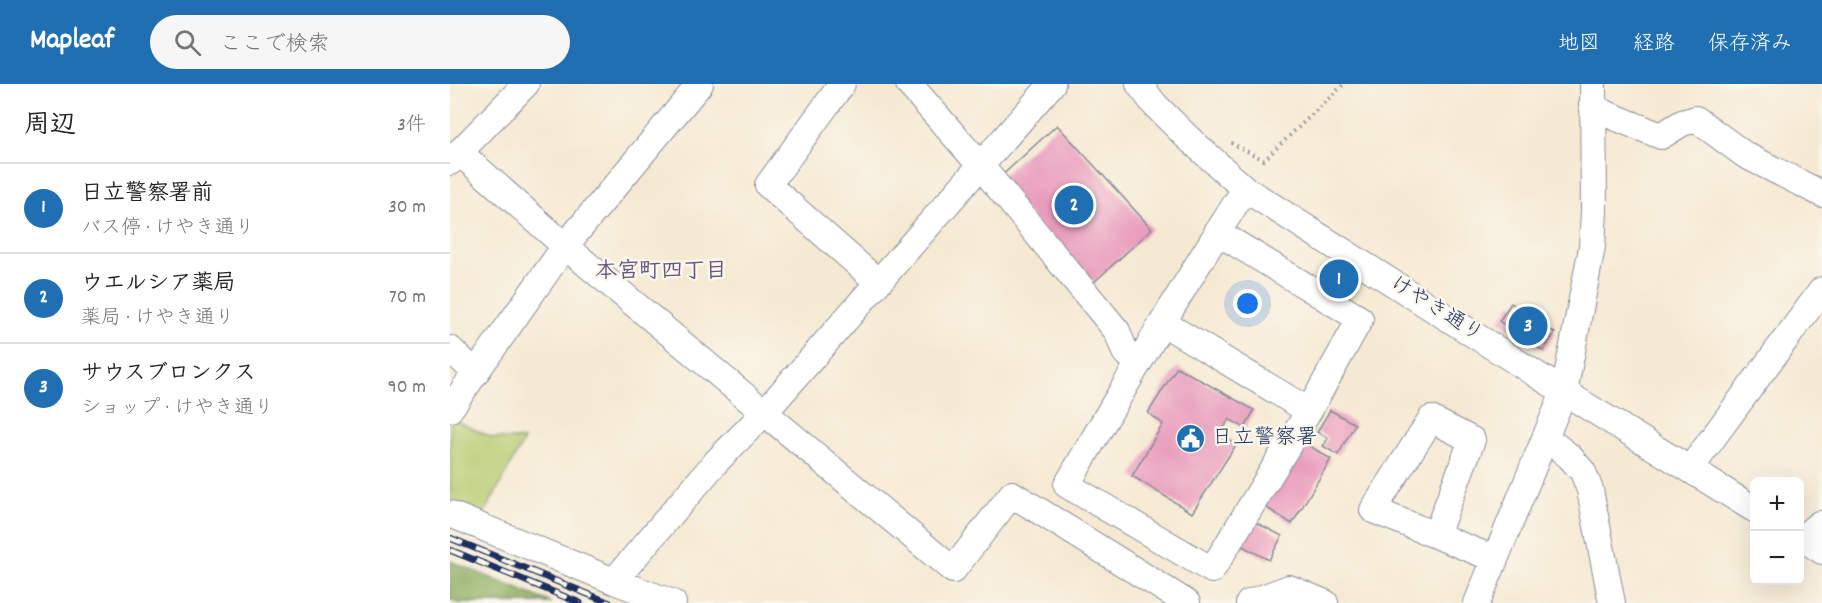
<!DOCTYPE html>
<html lang="ja">
<head>
<meta charset="utf-8">
<style>
	body { margin:0; font-family:Dekko,"Klee One",sans-serif; background:#f6f6f6; color:#222 }
	.controls { position:absolute; right:18px; bottom:18px; display:grid; overflow:hidden; border-radius:9px; box-shadow:0 6px 24px #0002 }
	.controls button { width:54px; height:54px; display:grid; place-items:center; padding:0; border:0; border-bottom:2px solid #e0e0e0; background:#fff; color:#222; font:30px sans-serif }
	.you { position:absolute; left:798px; top:220px; width:21px; height:21px; margin:-15px; border:4px solid #fff; border-radius:50%; background:#1a73e8; box-shadow:0 0 0 9px #1a73e833 }
	.badge { display:grid; place-items:center; width:39px; height:39px; border-radius:50%; background:#1f6fb2; color:#fff; font-size:20px; font-weight:700 }
	.pin { position:absolute; translate:-50% -50%; border:3px solid #fff; box-shadow:0 2px 6px #0006 }
	.list { margin:0; padding:0; list-style:none }
	h2 { display:flex; justify-content:space-between; align-items:center; height:78px; margin:0; padding:0 24px; font-size:26px }
	h2 small { font-size:20px; font-weight:400; color:#767676 }
	.list li { display:grid; grid-template-columns:39px 1fr auto; gap:18px; align-items:center; box-sizing:border-box; height:90px; padding:0 24px; border-top:2px solid #e0e0e0 }
	.list b { display:block; font-size:22px; white-space:nowrap }
	.list p { margin:0; font-size:20px; white-space:nowrap; color:#767676 }
	.list em { font-size:20px; font-style:normal; color:#767676 }
	.icon { flex:none; width:33px; height:33px; fill:none; stroke:currentColor; stroke-width:2; stroke-linecap:round; stroke-linejoin:round }
	.map { position:relative; flex:none; width:1372px; height:519px; overflow:hidden }
	header { display:flex; align-items:center; gap:36px; box-sizing:border-box; height:84px; padding:0 30px; background:#1f6fb2; color:#fff }
	header strong { font-size:28px }
	nav { display:flex; gap:33px; margin-inline-start:auto; font-size:21px }
	.search { width:420px; height:54px; background:#f6f6f6; display:flex; align-items:center; gap:15px; box-sizing:border-box; padding:0 21px; border-radius:33px; color:#767676; font-size:22px }
	main { display:flex }
	aside { flex:1; background:#fff }
	.map>svg:first-child { display:block }
	.green { fill:#b6cb6f; stroke:#687d66; stroke-width:1.5 }
	.forest { fill:#90af62; stroke:#566f60; stroke-width:1.5 }
	.building { fill:#e99dbc }
	.lines { fill:none; stroke-linecap:round; stroke-linejoin:round }
	.minor-casing { stroke:#888c98; stroke-width:28 }
	.path { stroke:#888c98; stroke-width:4; stroke-dasharray:1.5 4.5; stroke-linecap:butt }
	.minor { stroke:#fff; stroke-width:26 }
	.rail-casing { stroke:#1b2f5e; stroke-width:7 }
	.rail { stroke:#fbf7ec; stroke-width:4.5; stroke-dasharray:14; stroke-linecap:butt }
	.labels { text-anchor:middle; dominant-baseline:central; stroke-width:5; stroke-linejoin:round; paint-order:stroke }
	.street-label { font-size:21px; fill:#1b2f5e; stroke:#fbf7ec }
	.poi-label { font-size:21px; fill:#1b2f5e; stroke:#fbf7ec; text-anchor:start }
	.neighbourhood-label { font-size:22px; font-weight:bold; fill:#63567f; stroke:#fbf7ec }
</style>
</head>
<body>
<header>
<strong>Mapleaf</strong>
<div class="search"><svg class="icon" aria-label="search" viewBox="0 0 24 24"><circle cx="10" cy="10" r="6"/><path d="M15 15l6 6"/></svg>ここで検索</div>
<nav><a>地図</a><a>経路</a><a>保存済み</a></nav>
</header>
<main>
<aside>
<h2>周辺<small>3件</small></h2>
<ul class="list">
<li><span class="badge">1</span><div><b>日立警察署前</b><p>バス停 · けやき通り</p></div><em>30 m</em></li>
<li><span class="badge">2</span><div><b>ウエルシア薬局</b><p>薬局 · けやき通り</p></div><em>70 m</em></li>
<li><span class="badge">3</span><div><b>サウスブロンクス</b><p>ショップ · けやき通り</p></div><em>90 m</em></li>
</ul>
</aside>
<div class="map">
<svg width="1372" height="519" viewBox="0 0 1372 519">
	<rect width="100%" height="100%" fill="#fbf7ec"/>
	<filter id="ink" filterUnits="userSpaceOnUse"><feTurbulence type="fractalNoise" baseFrequency=".0167" numOctaves="2"/><feDisplacementMap in="SourceGraphic" scale="12" xChannelSelector="R" yChannelSelector="G"/><feConvolveMatrix kernelMatrix="1 2 1 2 8 2 1 2 1" color-interpolation-filters="sRGB"/></filter>
	<filter id="wash" filterUnits="userSpaceOnUse"><feTurbulence type="fractalNoise" baseFrequency=".008" numOctaves="4" result="noise"/><feDisplacementMap in="SourceGraphic" scale="24" xChannelSelector="R" yChannelSelector="G"/><feGaussianBlur stdDeviation="1.35" result="paint"/><feColorMatrix in="noise" values="0 0 0 0 0 0 0 0 0 0 0 0 0 0 0 0 0 1.4 0 .05"/><feComposite in="paint" operator="in"/></filter>
	<g filter="url(#wash)">
		<rect width="100%" height="100%" fill="#f5e9d2"/>
		<!-- green -->
		<path class="green" d="M0,334L43,354L74,356L28,441L0,430Z"/>
		<!-- forest -->
		<path class="forest" d="M0,477L102,519H8L0,516Z"/>
		<g id="blocks">
			<!-- building -->
			<path class="building" d="M607,41L702,145L642,200L547,96Z
				M1061,219L1105,249L1093,267L1049,237Z
				M727,283L804,326L795,344L779,335L771,349L786,361L742,429L682,392L713,340L698,329Z
				M880,326L905,340L888,371L873,362L878,354L867,348Z
				M853,358L881,375L842,440L814,422Z
				M805,438L832,452L819,476L792,462Z"/>
		</g>
	</g>
	<g filter="url(#ink)">
		<use href="#blocks" fill-opacity="0" stroke="#888c98" stroke-width="1.5"/>
		<g class="lines">
			<defs>
				<path id="minor" d="M392,0L318,101L428,198
					M459,0L530,81L667,247L675,268L688,278
					M689,0L705,21L736,52L795,105L1114,308L1304,425
					M1142,21L1152,28L1211,52L1232,39L1246,35L1295,71L1372,110
					M10,69L115,162L503,486L562,410L737,519
					M0,78L76,0
					M767,148L910,235L859,327L762,486L617,401C675,301 733,202 795,105
					M713,239L859,327
					M0,265L26,289
					M0,325L115,162L250,0
					M1096,354L1120,373L1133,388L1140,406L1162,519
					M1240,385L1372,206
					M0,430L164,497L223,519
					M986,451L1022,356L981,335L923,426L1045,475
					M1350,453L1372,467
					M1351,455L1369,440L1372,441
					M164,497L265,379L314,329L602,0
					M799,519L839,504L875,519
					M1027,519L1114,308L1142,163L1144,127L1143,0"/>
			</defs>
			<!-- minor casing -->
			<use href="#minor" class="minor-casing"/>
			<!-- path -->
			<path class="path" d="M781,59L814,76L894,0"/>
			<!-- minor -->
			<use href="#minor" class="minor"/>
			<defs>
				<path id="rail" d="M0,454L160,519
					M0,466L130,519"/>
			</defs>
			<!-- rail casing -->
			<use href="#rail" class="rail-casing"/>
			<!-- rail -->
			<use href="#rail" class="rail"/>
		</g>
	</g>
	<!-- icons -->
	<defs>
		<symbol id="civic-disc" viewBox="-11 -11 22 22"><circle r="9.5" fill="#1f6fb2" stroke="#fbf7ec"/><path d="M-.6-6.5H3V-4.5H.6V-3L4-1V1h2V6H-6V1h2V-1L-.6-3ZM-1.2 2.5V6h2.4V2.5Z" fill="#fff"/></symbol>
	</defs>
	<g fill-rule="evenodd">
		<use href="#civic-disc" x="724" y="338" width="33" height="33"/>
	</g>
	<g class="labels">
		<!-- street labels -->
		<g class="street-label">
			<text transform="translate(986 226) rotate(32)">けやき通り</text>
		</g>
		<!-- poi labels -->
		<g class="poi-label">
			<text x="762" y="355">日立警察署</text>
		</g>
		<!-- neighbourhood labels -->
		<g class="neighbourhood-label">
			<text x="211" y="188">本宮町四丁目</text>
		</g>
	</g>
</svg>
<div class="controls">
<button>+</button>
<button>−</button>
</div>
<div class="you"></div>
<div class="pin badge" style="left:889px;top:195px">1</div>
<div class="pin badge" style="left:624px;top:121px">2</div>
<div class="pin badge" style="left:1078px;top:242px">3</div>
</div>
</main>
</body>
</html>
